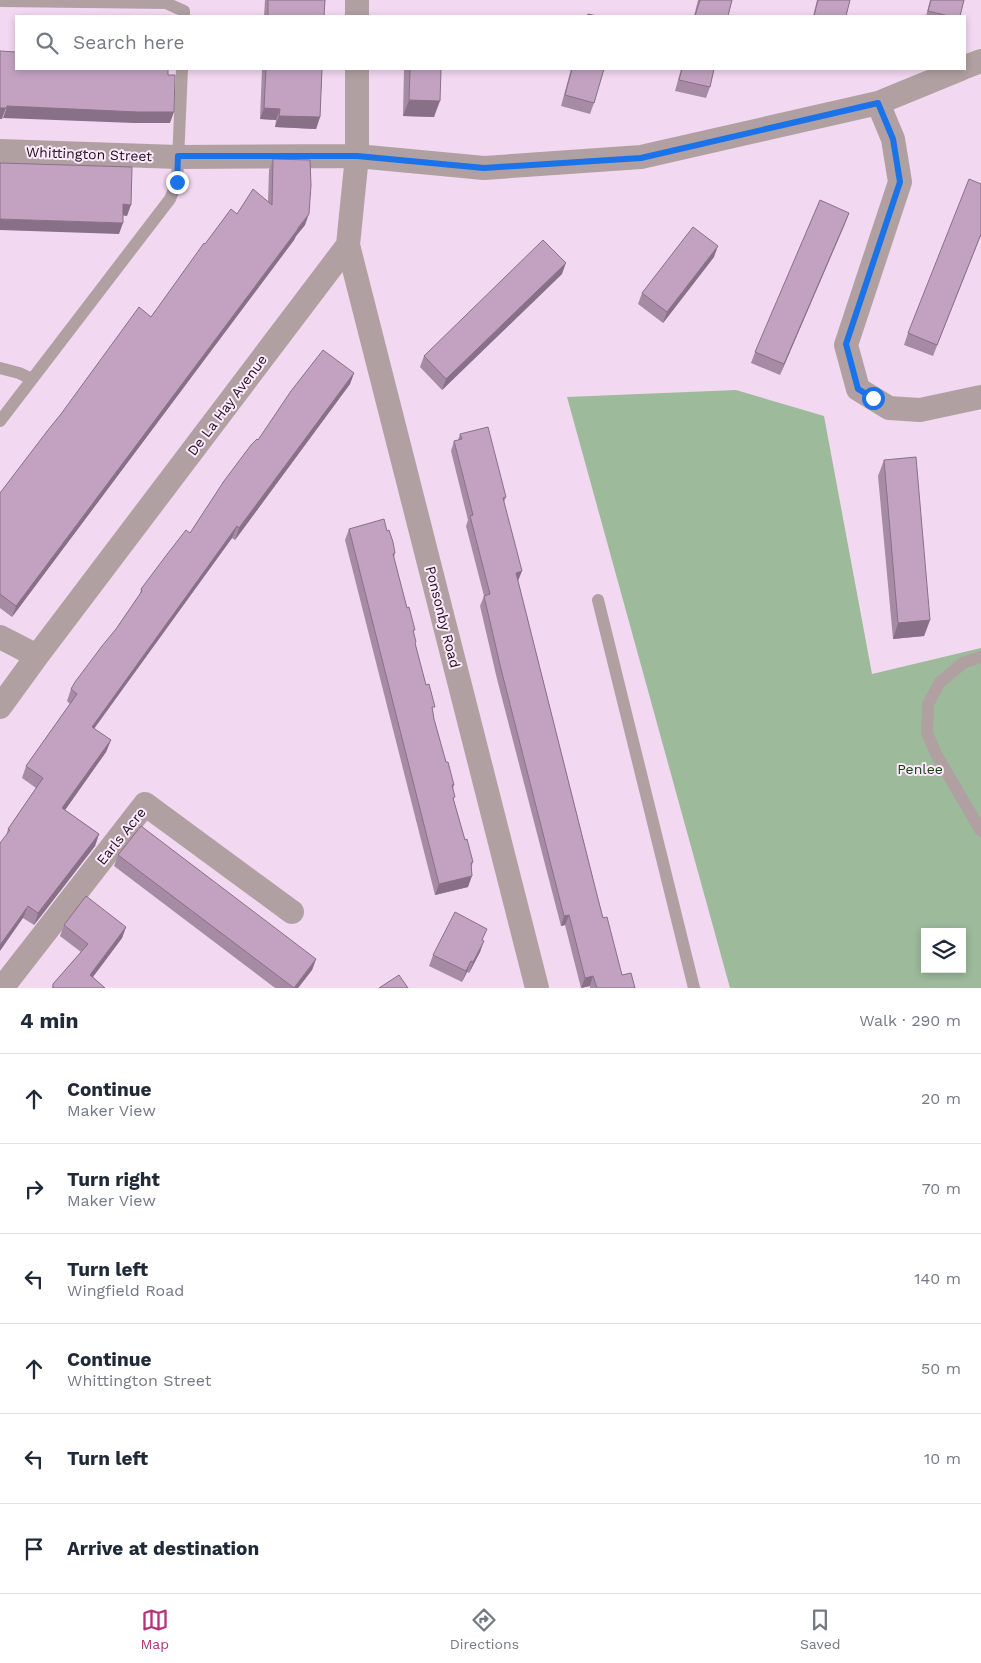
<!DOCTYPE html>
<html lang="en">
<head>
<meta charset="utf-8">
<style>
	body { margin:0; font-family:"Work Sans",sans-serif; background:#f2f2f3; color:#1f2937 }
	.controls { position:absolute; right:15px; bottom:15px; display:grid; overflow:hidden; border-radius:0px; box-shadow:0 2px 8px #0003 }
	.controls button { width:45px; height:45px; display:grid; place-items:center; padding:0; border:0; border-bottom:1px solid #e0e1e3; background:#fff; color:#1f2937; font:25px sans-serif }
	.stop { position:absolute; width:15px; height:15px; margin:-11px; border:4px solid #1a73e8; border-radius:50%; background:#fff }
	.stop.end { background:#1a73e8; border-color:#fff; box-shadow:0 1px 5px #0008 }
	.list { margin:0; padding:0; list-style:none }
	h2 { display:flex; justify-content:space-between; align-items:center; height:65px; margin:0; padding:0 20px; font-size:21px }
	h2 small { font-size:16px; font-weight:400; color:#747a83 }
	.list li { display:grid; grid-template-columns:32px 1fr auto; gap:15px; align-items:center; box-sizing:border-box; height:90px; padding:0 20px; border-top:1px solid #e0e1e3 }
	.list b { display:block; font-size:19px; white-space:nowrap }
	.list p { margin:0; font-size:16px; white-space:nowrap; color:#747a83 }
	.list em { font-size:16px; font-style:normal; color:#747a83 }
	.icon { flex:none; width:28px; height:28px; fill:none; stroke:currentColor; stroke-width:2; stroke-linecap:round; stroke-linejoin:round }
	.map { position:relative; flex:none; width:981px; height:988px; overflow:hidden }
	.search { position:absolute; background:#fff; box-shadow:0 2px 8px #0003; left:15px; right:15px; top:15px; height:55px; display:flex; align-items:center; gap:12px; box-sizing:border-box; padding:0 18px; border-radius:0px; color:#747a83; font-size:19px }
	.sheet { height:605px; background:#fff }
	nav { display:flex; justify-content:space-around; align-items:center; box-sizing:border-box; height:70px; border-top:1px solid #e0e1e3; background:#fff; font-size:14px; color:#747a83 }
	nav a { display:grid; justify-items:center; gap:2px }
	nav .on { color:#b6337b }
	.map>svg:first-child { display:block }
	.green { fill:#9dba9b; fill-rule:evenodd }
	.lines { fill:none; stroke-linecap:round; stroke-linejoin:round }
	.service { stroke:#b1a0a2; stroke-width:12 }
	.minor { stroke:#b1a0a2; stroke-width:24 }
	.wall { fill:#a78ba5 }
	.shaded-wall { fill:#887186 }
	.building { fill:#c2a2c0; stroke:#887186 }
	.route { stroke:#1a73e8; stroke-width:6 }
	.labels { text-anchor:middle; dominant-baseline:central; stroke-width:4; stroke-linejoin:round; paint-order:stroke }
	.street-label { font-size:14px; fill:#1a111a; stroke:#fde8fc }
	.park-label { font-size:14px; fill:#143f14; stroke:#fde8fc }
</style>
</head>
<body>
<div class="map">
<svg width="981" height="988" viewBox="0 0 981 988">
	<rect width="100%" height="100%" fill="#f3d8f1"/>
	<!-- green -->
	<path class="green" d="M736,390L824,416L872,674L981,648V988H730L567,397ZM925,932H962V969H925Z"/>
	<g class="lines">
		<!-- service -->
		<path class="service" d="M0,1L166,3L184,11V16
			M0,368L19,373L32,379
			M0,421L170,199L177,182L182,69
			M598,600L694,988
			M981,657L963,663L940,682L928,704L927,733L936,754L981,831"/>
		<!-- minor -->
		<path class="minor" d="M357,0V16
			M965,67L981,61
			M878,103L893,139L900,182L846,345L858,389L889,408L920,410L981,397
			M0,151L178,157L357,156L484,168L641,157L878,103L961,69
			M348,245L537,988
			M0,637L37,656
			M0,707L37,656L348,245L357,156V69
			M2,988L145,804L292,912"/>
	</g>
	<!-- wall -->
	<path class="wall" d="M265,0H325L324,16H264Z
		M698,0H732L728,16H694Z
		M817,0H850L846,16H813Z
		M930,0H964L960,16H926Z
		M262,69H322L320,117L316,129L275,127L276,120L260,119Z
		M404,69H441L434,117L403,116Z
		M571,69H604L594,103L590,114L561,106Z
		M681,69H714L710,87L706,98L675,91Z
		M273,159L305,225L296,236L294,240L12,617L0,608V493L151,317L205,244L237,214L268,202L269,170Z
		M849,213L780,375L751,363L755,352Z
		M981,235L933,356L904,345L908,333Z
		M714,257L663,323L638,304L642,293Z
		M562,274L442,390L420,367L424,356Z
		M354,373L350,384L235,540L232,538L94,729L111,740L106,752L65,810L99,834L95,846L34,925L23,918L6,836L8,829L36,788L22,778L26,766L70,704L67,701L71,689L116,629L140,594L141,589L190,533L258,440Z
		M460,434L506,497L504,502L518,581L603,918L622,975L635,988H590V986L581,988L565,925L561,926L497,679L480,606L484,596L466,526L468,520L451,451L454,441L458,440Z
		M884,460L930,620L924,636L893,639L878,476Z
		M349,529L387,531L395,553L394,558L414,634L415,645L433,712L434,719L446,762L454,785L453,789L454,801L465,840L473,862L471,868L468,887L435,895L345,540Z
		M118,855L316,959L312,970L298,988H275L114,866Z
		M64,925L126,927L122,938L93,977L105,988H52L53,984L81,952L60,936Z
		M483,940L480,952L469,973L467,972L462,982L429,966L433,955Z"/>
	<!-- shaded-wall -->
	<path class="shaded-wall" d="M409,100L440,101L434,117L403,116Z
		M7,106L174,112L170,123H134L3,118Z
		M0,108H6L2,119H0Z
		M264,108L280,109L276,120L260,119Z
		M279,116L320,117L316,129L275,127Z
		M123,204L131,205L127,216L119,215Z
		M849,213L845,224L780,375L784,364Z
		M309,214L305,225L296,236L294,240L12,617L16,606Z
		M0,219L123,223L119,234L0,230Z
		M718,246L714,257L663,323L667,312Z
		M566,263L562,274L442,390L446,379Z
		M354,373L350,384L235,540L239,528Z
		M237,526L232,538L87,738L92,727Z
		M522,571L518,581L516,573Z
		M930,620L924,636L893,639L898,623Z
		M111,740L106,752L58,820L62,808Z
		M99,834L95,846L34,925L38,913Z
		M472,876L468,887L435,895L439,884Z
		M28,906L23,918L0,951V945Z
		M569,915L565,925L561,926L564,916Z
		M126,927L122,938L86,986L90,975Z
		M484,941L480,952L469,973L473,962Z
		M316,959L312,970L298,988H294Z
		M471,961L467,972L462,982L466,971Z
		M593,976L590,986L581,988L585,978Z"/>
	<!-- building -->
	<path class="building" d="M268,0H325L324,16H268Z
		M700,0H732L728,16H695Z
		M818,0H850L846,16H814Z
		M931,0H964L960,16H949L928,11Z
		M588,14L597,16H587Z
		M0,51L16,52V69H168V75H175L174,112H138L7,106L6,108H0Z
		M266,69H322L320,117L279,116L280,109L264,108Z
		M410,69H441L440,101L409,100Z
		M572,69H604L594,103L565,95Z
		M682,69H714L710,87L679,80Z
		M273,159L310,160L311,185L309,214L298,228V229L16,606L0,594V493L48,430L61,414L139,307L151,317L204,243L205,244L231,209L237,214L253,189L272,205Z
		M0,163L132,167L131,205L123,204V223L0,219Z
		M969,179L981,184V234L937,345L908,333Z
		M820,200L849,213L784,364L755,352Z
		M693,227L718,246L667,312L642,293Z
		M543,240L566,263L446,379L424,356Z
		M323,350L354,373L239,528L237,526L92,727L111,740L62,808L99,834L38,913L28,906L0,945V843L10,830L8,829L43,778L26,766L77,694L71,689L75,682L102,646L116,629L142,591L141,589L168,553L186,530L190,533L224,481L251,445L257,439L258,440L291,391Z
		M488,427L506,497L503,498L522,571L516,573L597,895L603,918L607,917L622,975L631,973L635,988H597L593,976L585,978L569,915L564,916L501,669L484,596L490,594L470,516L473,515L454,441L462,439L460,434Z
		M916,457L930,620L898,623L884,460Z
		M384,519L387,531L389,530L393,542L395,553L393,554L407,608L409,607L415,630H413L416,642L415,643L426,685L429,684L435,707H432L434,719L446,762H448L454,785H452L455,797L453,798L465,840L467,839L473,862L471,863L472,876L439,884L349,529Z
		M141,826L316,959L294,988L118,855Z
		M86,896L126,927L90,975L105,988H53V984L88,944L64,925Z
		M455,912L487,929L482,940L484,941L473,962L471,961L466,971L433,955Z
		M399,975L408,988H379Z"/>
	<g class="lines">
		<!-- route -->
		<path class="route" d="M177,182L178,156H357L484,168L641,158L878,103L893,139L900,182L846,344L858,389L873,398"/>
	</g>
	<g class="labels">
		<!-- street labels -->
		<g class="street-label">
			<text transform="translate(89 154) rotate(2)">Whittington Street</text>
			<text transform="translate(227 405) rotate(-53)">De La Hay Avenue</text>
			<text transform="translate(443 617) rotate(76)">Ponsonby Road</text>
			<text transform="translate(121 836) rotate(-51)">Earls Acre</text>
		</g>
		<!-- park labels -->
		<g class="park-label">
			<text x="920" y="769">Penlee</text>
		</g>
	</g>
</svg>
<div class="controls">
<button><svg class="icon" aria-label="layers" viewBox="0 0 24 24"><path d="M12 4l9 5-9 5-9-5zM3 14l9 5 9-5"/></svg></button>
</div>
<div class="stop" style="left:873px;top:398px"></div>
<div class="stop end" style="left:177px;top:182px"></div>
<div class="search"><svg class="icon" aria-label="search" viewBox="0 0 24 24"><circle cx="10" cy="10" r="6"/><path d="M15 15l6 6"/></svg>Search here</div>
</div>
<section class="sheet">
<h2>4 min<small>Walk · 290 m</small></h2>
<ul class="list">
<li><svg class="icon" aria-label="ahead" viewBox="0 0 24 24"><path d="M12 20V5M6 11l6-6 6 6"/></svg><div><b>Continue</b><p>Maker View</p></div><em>20 m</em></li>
<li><svg class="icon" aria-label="right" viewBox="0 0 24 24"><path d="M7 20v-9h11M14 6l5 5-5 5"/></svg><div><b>Turn right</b><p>Maker View</p></div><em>70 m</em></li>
<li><svg class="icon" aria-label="left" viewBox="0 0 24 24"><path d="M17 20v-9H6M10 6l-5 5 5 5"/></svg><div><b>Turn left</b><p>Wingfield Road</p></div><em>140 m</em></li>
<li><svg class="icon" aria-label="ahead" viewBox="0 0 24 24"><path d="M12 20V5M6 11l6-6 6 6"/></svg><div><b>Continue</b><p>Whittington Street</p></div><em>50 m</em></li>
<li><svg class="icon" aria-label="left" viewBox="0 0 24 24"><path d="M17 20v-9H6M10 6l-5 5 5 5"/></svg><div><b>Turn left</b></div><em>10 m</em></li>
<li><svg class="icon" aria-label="arrive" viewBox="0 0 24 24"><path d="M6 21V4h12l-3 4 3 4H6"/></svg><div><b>Arrive at destination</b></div></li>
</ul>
</section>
<nav>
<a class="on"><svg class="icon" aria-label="map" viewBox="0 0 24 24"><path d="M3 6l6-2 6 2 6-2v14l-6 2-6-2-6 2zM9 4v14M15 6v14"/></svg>Map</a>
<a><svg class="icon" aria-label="directions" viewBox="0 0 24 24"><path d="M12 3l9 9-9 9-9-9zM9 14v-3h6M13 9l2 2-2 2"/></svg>Directions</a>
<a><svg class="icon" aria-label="saved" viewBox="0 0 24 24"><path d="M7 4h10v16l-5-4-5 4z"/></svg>Saved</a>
</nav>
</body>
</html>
